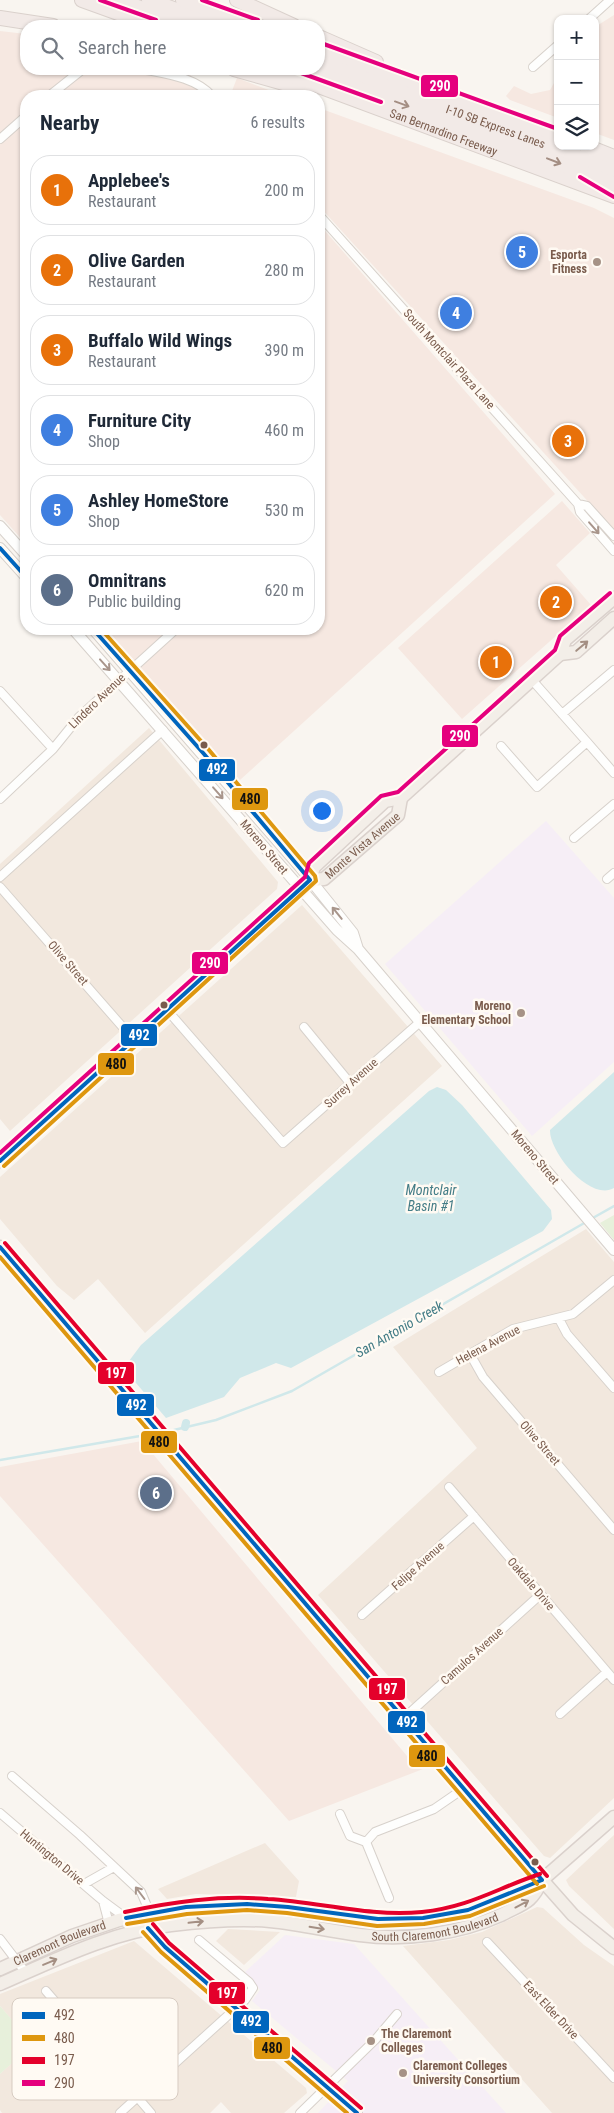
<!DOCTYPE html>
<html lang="en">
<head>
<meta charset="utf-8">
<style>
	body { margin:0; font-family:"Roboto Condensed",sans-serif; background:#f2f2f3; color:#1f2937 }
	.controls { position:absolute; right:15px; top:15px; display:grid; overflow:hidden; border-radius:10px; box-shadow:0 1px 4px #0004 }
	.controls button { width:45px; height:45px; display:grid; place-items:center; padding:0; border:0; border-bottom:1px solid #e0e1e3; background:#fff; color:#1f2937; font:25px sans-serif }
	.you { position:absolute; left:321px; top:810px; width:18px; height:18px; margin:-12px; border:4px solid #fff; border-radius:50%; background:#1a73e8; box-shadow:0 0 0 8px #1a73e833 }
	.badge { display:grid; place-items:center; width:32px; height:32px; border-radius:50%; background:#5c585b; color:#fff; font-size:16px; font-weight:700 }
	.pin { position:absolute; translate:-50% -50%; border:2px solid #fff; box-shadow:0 1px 5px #0006 }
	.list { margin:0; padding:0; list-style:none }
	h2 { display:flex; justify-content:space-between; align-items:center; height:65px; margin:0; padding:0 20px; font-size:21px }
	h2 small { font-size:16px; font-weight:400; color:#747a83 }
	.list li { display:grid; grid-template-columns:32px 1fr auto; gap:15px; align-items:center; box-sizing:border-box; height:70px; margin:0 10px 10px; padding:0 10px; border:1px solid #e0e1e3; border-radius:20px }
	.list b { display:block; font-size:19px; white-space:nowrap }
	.list p { margin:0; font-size:16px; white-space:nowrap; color:#747a83 }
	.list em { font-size:16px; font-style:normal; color:#747a83 }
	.icon { flex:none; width:28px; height:28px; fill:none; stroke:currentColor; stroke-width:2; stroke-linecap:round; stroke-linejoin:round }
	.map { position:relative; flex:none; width:614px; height:2113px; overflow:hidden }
	.search { position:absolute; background:#fff; box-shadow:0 1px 4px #0004; left:20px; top:20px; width:305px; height:55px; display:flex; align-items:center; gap:12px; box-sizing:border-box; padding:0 18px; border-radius:20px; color:#747a83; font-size:19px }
	.panel { position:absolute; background:#fff; box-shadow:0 1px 4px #0004; left:20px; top:90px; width:305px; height:545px; border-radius:20px }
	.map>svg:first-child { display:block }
	.residential { fill:#f2e8de }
	.commercial { fill:#f6e8e1 }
	.education { fill:#f6eef6 }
	.green { fill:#e7f0db }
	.water { fill:#d0e8ea }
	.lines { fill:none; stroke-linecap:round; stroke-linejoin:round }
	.stream { stroke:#d0e8ea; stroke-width:2.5 }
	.canal { stroke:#d0e8ea; stroke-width:8 }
	.minor-casing { stroke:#d7d1cb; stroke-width:10 }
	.tertiary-casing { stroke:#d7d1cb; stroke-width:12 }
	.primary-casing { stroke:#dad1cc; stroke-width:15 }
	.motorway-casing { stroke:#dad1cc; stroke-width:16 }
	.minor { stroke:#fefefd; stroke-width:8 }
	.tertiary { stroke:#fefefd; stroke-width:10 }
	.primary { stroke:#f3eee8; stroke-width:12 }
	.motorway { stroke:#f2eae7; stroke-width:14 }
	.bus-1-casing { stroke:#fffaf3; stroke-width:8 }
	.bus-2-casing { stroke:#fffaf3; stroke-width:8 }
	.bus-3-casing { stroke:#fffaf3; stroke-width:8 }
	.bus-4-casing { stroke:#fffaf3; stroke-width:8 }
	.bus-1 { stroke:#0065bd; stroke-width:4 }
	.bus-2 { stroke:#de970f; stroke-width:4 }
	.bus-3 { stroke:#e4002b; stroke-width:4 }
	.bus-4 { stroke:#e5007d; stroke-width:4 }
	.oneway { stroke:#a48e83 }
	.oneway2 { stroke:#a8958b }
	.oneway3 { stroke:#a48f83 }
	.poi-dot { fill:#a69286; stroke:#fffaf3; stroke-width:2 }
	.bus-dot { fill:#7a5c4d; stroke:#fffaf3; stroke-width:2 }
	.labels { text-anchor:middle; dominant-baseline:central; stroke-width:5; stroke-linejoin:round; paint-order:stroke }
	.street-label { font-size:12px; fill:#7a5c4d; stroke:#fffaf3 }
	.poi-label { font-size:12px; font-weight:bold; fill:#7a5c4d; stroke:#fffaf3; text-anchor:end }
	.water-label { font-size:14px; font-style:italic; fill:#437c86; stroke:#fffaf3 }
	.key { fill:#fffaf3; stroke:#d7cbc1; stroke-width:1 }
	.key-label { font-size:14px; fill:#7a5c4d }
	.line-badge { stroke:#fffaf3; stroke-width:2 }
	.badge-label { font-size:14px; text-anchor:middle; font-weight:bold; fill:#fff }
	.pale-badge-label { font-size:14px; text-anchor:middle; font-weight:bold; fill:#111 }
</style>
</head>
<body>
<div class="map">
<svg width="614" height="2113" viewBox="0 0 614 2113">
	<rect width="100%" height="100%" fill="#f9f5f0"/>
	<!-- residential -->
	<path class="residential" d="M149,728L278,882L277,889L10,1131L0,1119V864Z
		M302,905L442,1066L145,1333L98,1279L74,1300L57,1286L0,1219V1177Z
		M586,1229L614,1262V1798L550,1858L544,1856L318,1595L477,1448L393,1347Z
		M614,1835V1929L569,1886L566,1880Z
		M265,1843L299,1881L296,1897L196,1894L167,1899L158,1889Z
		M537,1907L543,1908L584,1945L614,1966V2113H552L403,1946L449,1940L482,1932Z
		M228,1929L280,1932L244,1965L216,1941Z
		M134,1941L306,2088L307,2093L284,2113H231L221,2102L210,2113H2L0,2110V2074L32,2044L0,2006V1994Z"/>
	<!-- commercial -->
	<path class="commercial" d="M614,15V140L595,133V27Z
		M0,31L26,34V69H185L209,96H26V544L0,515Z
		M558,76V118L510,100L506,96L514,86L531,94L550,90Z
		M237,78L274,92L286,96H230Z
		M319,108L594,208L614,218V530L319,206Z
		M319,224L555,494L240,780L103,629H319Z
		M562,501L590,533L556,565L591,605L462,719L398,648Z
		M142,1441L407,1756L423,1769L289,1821L0,1496V1467Z"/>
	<!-- education -->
	<path class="education" d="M546,821L614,898V1062L532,1136L385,964Z
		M285,1935L354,1944L506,2113H318L348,2081L252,2001L260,1990L245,1972Z"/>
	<!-- green -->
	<path class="green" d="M614,1215V1240L600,1223Z
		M0,2006L33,2044L0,2074Z"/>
	<!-- water -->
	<path class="water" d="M614,1072V1188C590,1202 549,1152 550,1130Z
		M437,1087L446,1090L462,1105L551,1210L552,1219L543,1231L291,1368L276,1363L240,1378L224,1397L166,1418L130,1376L129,1361L141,1345L429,1091Z"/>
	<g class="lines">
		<!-- stream -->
		<path class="stream" d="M591,1219L614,1206
			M174,1430L216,1420L292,1391L586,1222
			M0,1460L140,1436"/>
		<!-- canal -->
		<path class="canal" d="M185,1427L186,1423"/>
		<defs>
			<path id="minor" d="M589,19L610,0
				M533,67L558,45
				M141,69C166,74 195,77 212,96
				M49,96L83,69
				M0,139L26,116
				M319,215L578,504L580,512L614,551
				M578,504L587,506L614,536
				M0,691L53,749
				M562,714L614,670
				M587,742L614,773
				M501,746L537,787L587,742L532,680
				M0,799L53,749L79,717L176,629
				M574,838L614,804
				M0,877L163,730
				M607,879L614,873
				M0,887L134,1040
				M167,1010L283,1143L420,1022
				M304,1027L350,1083
				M559,1319L567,1334L614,1388
				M470,1354L483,1377L614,1530
				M439,1372L513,1329L573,1314L614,1280
				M449,1487L614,1680
				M362,1615L474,1516
				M560,1714L607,1672
				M404,1718L541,1594
				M0,1813L103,1901L126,1918L148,1928L150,1913L141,1892L80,1835L12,1776
				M340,1814L350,1836L366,1842L389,1898
				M366,1842L375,1832L434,1809L463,1789
				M84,1884L114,1867
				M103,1901L109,1924
				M0,1939L26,1973
				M487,1942L614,2078
				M46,1991L151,2113
				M120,2113L245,2000L253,1988L249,1982L199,1940
				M300,2113L375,2040L397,2014"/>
			<path id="tertiary" d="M0,526L26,555
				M0,548L26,577
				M73,629L337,930L358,949L614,1250
				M93,629L300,867L353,933L358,949
				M148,1928L165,1947L357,2113"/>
			<g id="primary">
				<path d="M560,654L576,652L614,618"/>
				<path id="s1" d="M310,880L324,879L398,815L401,798"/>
				<path d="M0,1161L310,880L314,867L385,801L401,798L560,654L565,640L614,598"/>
				<path d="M0,1247L542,1880L573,1915L614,1948"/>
				<path id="s2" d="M0,1969L72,1936L119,1920L194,1905H269L374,1919L407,1920L468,1910L524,1884L542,1880L614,1817"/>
				<path id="s3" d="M0,1984C55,1960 111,1932 171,1925C204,1921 237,1918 270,1921C300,1924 330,1931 360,1935C406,1941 459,1934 501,1915C524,1903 531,1904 542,1880"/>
			</g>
			<g id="motorway">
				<path d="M82,0L154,26"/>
				<path d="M118,0L190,26"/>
				<path d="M149,0L220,26"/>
				<path d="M183,0L256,26"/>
				<path d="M237,0L294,26"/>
				<path d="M0,18L53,26"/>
				<path d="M319,37L376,62"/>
				<path d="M319,49L558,136"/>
				<path id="s4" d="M319,62L614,170"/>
				<path d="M234,69L305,89"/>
				<path id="s5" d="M273,69L614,196"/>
				<path d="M306,69L614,184"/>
				<path d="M586,146L614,157"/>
			</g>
		</defs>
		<!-- minor casing -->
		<use href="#minor" class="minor-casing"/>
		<!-- tertiary casing -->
		<use href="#tertiary" class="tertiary-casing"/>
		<!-- primary casing -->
		<use href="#primary" class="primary-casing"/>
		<!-- motorway casing -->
		<use href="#motorway" class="motorway-casing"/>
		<!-- minor -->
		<use href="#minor" class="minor"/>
		<!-- tertiary -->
		<use href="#tertiary" class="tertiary"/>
		<!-- primary -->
		<use href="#primary" class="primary"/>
		<!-- motorway -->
		<use href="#motorway" class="motorway"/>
		<defs>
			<path id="bus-1" d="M0,548L26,577
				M0,1161L310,880L204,754L93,629
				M0,1247L542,1880
				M126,1918L186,1907L247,1904L288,1907L378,1919L423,1918L468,1910L542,1880
				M148,1928L165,1947L357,2113"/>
			<path id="bus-2" d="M4,1166L316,881L315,876L209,750L101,629
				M0,1257L537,1884
				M127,1924L187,1914L247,1910L287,1913L377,1926L424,1924L470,1916L544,1886
				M143,1932L161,1952L347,2113"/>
			<path id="bus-3" d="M5,1243L547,1876
				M125,1912C172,1902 219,1895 268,1899C320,1902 369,1917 422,1912C470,1907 497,1888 540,1874
				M153,1924L169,1943L361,2108"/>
			<path id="bus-4" d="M100,0L156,20
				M202,0L258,20
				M321,43L558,129
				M290,69L381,102
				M580,177L614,197
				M0,1153L305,877L309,863L381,796L398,792L555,650L560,636L610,593"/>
		</defs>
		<!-- bus-1 casing -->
		<use href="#bus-1" class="bus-1-casing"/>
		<!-- bus-2 casing -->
		<use href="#bus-2" class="bus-2-casing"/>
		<!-- bus-3 casing -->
		<use href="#bus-3" class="bus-3-casing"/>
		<!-- bus-4 casing -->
		<use href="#bus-4" class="bus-4-casing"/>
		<!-- bus-1 -->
		<use href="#bus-1" class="bus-1"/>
		<!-- bus-2 -->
		<use href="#bus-2" class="bus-2"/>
		<!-- bus-3 -->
		<use href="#bus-3" class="bus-3"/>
		<!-- bus-4 -->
		<use href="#bus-4" class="bus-4"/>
	</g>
	<!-- one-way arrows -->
	<defs><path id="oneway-shaft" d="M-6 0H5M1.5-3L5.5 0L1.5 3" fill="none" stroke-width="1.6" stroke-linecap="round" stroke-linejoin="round" transform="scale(1.25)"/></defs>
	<g class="oneway">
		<use href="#oneway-shaft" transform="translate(402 104) rotate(20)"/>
		<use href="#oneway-shaft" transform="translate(554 161) rotate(21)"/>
	</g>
	<g class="oneway2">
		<use href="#oneway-shaft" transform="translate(594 528) rotate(49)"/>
		<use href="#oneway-shaft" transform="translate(105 665) rotate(48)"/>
		<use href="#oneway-shaft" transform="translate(218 793) rotate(49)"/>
		<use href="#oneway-shaft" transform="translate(337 913) rotate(-129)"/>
		<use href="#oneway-shaft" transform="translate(140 1893) rotate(-127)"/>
	</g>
	<g class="oneway3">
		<use href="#oneway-shaft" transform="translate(582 646) rotate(-40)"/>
		<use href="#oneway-shaft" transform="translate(522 1904) rotate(-28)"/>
		<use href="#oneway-shaft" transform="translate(196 1922) rotate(-6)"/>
		<use href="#oneway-shaft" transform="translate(317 1928) rotate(9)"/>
		<use href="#oneway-shaft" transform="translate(50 1962) rotate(-23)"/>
	</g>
	<!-- markers -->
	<g class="poi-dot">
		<circle cx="597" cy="262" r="5"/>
		<circle cx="521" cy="1013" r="5"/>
		<circle cx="371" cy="2041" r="5"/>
		<circle cx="403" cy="2073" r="5"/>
	</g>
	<g class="bus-dot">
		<circle cx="204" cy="745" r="4.5"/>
		<circle cx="164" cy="1005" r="4.5"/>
		<circle cx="535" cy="1862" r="4.5"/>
	</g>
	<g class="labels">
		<!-- street labels -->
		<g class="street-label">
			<text stroke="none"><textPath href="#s4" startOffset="188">I-10 SB Express Lanes</textPath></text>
			<text stroke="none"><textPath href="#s5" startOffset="182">San Bernardino Freeway</textPath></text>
			<text transform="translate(449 359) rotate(48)">South Montclair Plaza Lane</text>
			<text transform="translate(97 701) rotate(-44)">Lindero Avenue</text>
			<text stroke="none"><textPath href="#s1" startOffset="65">Monte Vista Avenue</textPath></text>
			<text transform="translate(264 847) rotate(50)">Moreno Street</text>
			<text transform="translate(68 963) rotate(49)">Olive Street</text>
			<text transform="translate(351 1083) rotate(-42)">Surrey Avenue</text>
			<text transform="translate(535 1157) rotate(50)">Moreno Street</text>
			<text transform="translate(488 1345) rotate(-28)">Helena Avenue</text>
			<text transform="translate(540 1443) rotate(49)">Olive Street</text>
			<text transform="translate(418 1566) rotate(-42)">Felipe Avenue</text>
			<text transform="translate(531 1584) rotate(49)">Oakdale Drive</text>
			<text transform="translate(472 1656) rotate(-42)">Camulos Avenue</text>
			<text transform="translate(52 1857) rotate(40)">Huntington Drive</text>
			<text stroke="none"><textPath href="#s3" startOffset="448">South Claremont Boulevard</textPath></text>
			<text stroke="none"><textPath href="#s2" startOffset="65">Claremont Boulevard</textPath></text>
			<text transform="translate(551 2010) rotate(47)">East Elder Drive</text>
		</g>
		<!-- poi labels -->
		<g class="poi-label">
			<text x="587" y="255">Esporta<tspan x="587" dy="14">Fitness</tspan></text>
			<text x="511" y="1006">Moreno<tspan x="511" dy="14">Elementary School</tspan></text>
			<text x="381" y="2034" text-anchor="start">The Claremont<tspan x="381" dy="14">Colleges</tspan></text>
			<text x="413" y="2066" text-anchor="start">Claremont Colleges<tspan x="413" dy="14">University Consortium</tspan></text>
		</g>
		<!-- water labels -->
		<g class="water-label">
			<text x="431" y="1190">Montclair<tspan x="431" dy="16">Basin #1</tspan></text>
			<text transform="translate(399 1329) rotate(-30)">San Antonio Creek</text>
		</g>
	</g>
	<!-- legend -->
	<rect x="12" y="1998" width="166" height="102" rx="8" class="key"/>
	<rect x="22" y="2012" width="23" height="7" fill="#0065bd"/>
	<rect x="22" y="2035" width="23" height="6" fill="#de970f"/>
	<rect x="22" y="2057" width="23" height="7" fill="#e4002b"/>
	<rect x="22" y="2080" width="23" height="6" fill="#e5007d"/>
	<g class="key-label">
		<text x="54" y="2020">492</text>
		<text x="54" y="2043">480</text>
		<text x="54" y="2065">197</text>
		<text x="54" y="2088">290</text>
	</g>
	<g class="line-badge">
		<rect x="420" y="74" width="39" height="24" rx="5" fill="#e5007d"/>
		<rect x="441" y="724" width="38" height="24" rx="5" fill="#e5007d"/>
		<rect x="198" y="758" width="38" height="24" rx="5" fill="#0065bd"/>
		<rect x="231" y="787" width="38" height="24" rx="5" fill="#de970f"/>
		<rect x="191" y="951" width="38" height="24" rx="5" fill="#e5007d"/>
		<rect x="120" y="1023" width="38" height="24" rx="5" fill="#0065bd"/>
		<rect x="97" y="1052" width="38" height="24" rx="5" fill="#de970f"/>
		<rect x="97" y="1361" width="38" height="24" rx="5" fill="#e4002b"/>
		<rect x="116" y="1393" width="39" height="24" rx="5" fill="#0065bd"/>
		<rect x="140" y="1430" width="38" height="24" rx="5" fill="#de970f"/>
		<rect x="368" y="1677" width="38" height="24" rx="5" fill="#e4002b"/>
		<rect x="387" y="1710" width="39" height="24" rx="5" fill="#0065bd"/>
		<rect x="408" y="1744" width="38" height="24" rx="5" fill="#de970f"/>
		<rect x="208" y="1981" width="38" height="24" rx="5" fill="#e4002b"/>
		<rect x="232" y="2010" width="38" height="24" rx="5" fill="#0065bd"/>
		<rect x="253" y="2036" width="38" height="24" rx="5" fill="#de970f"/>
	</g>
	<g class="badge-label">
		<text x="440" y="91">290</text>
		<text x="460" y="741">290</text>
		<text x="217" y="774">492</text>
		<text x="210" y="968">290</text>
		<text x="139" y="1040">492</text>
		<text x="116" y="1378">197</text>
		<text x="136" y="1410">492</text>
		<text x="387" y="1694">197</text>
		<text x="407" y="1727">492</text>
		<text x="227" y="1998">197</text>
		<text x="251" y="2026">492</text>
	</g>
	<g class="pale-badge-label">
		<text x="250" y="804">480</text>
		<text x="116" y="1069">480</text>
		<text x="159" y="1447">480</text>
		<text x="427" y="1761">480</text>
		<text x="272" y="2053">480</text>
	</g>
</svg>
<div class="controls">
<button>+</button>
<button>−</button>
<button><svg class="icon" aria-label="layers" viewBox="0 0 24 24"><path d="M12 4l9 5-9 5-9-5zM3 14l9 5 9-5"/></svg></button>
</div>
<div class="you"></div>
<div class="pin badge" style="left:496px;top:662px;background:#e8710a">1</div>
<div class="pin badge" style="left:556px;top:602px;background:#e8710a">2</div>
<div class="pin badge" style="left:568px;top:441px;background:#e8710a">3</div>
<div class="pin badge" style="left:456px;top:313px;background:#3f7fe0">4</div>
<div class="pin badge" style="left:522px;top:252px;background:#3f7fe0">5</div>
<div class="pin badge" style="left:156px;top:1493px;background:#5c6f8a">6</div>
<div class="search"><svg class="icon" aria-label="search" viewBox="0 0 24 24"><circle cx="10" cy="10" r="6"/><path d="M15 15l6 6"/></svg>Search here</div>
<section class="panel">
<h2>Nearby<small>6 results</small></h2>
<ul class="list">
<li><span class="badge" style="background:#e8710a">1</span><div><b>Applebee's</b><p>Restaurant</p></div><em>200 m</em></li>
<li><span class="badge" style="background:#e8710a">2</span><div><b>Olive Garden</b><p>Restaurant</p></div><em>280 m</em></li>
<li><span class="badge" style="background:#e8710a">3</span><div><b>Buffalo Wild Wings</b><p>Restaurant</p></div><em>390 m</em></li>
<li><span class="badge" style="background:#3f7fe0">4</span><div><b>Furniture City</b><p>Shop</p></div><em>460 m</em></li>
<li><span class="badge" style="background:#3f7fe0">5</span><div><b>Ashley HomeStore</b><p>Shop</p></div><em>530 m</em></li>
<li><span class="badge" style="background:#5c6f8a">6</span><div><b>Omnitrans</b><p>Public building</p></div><em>620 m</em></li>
</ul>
</section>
</div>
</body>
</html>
